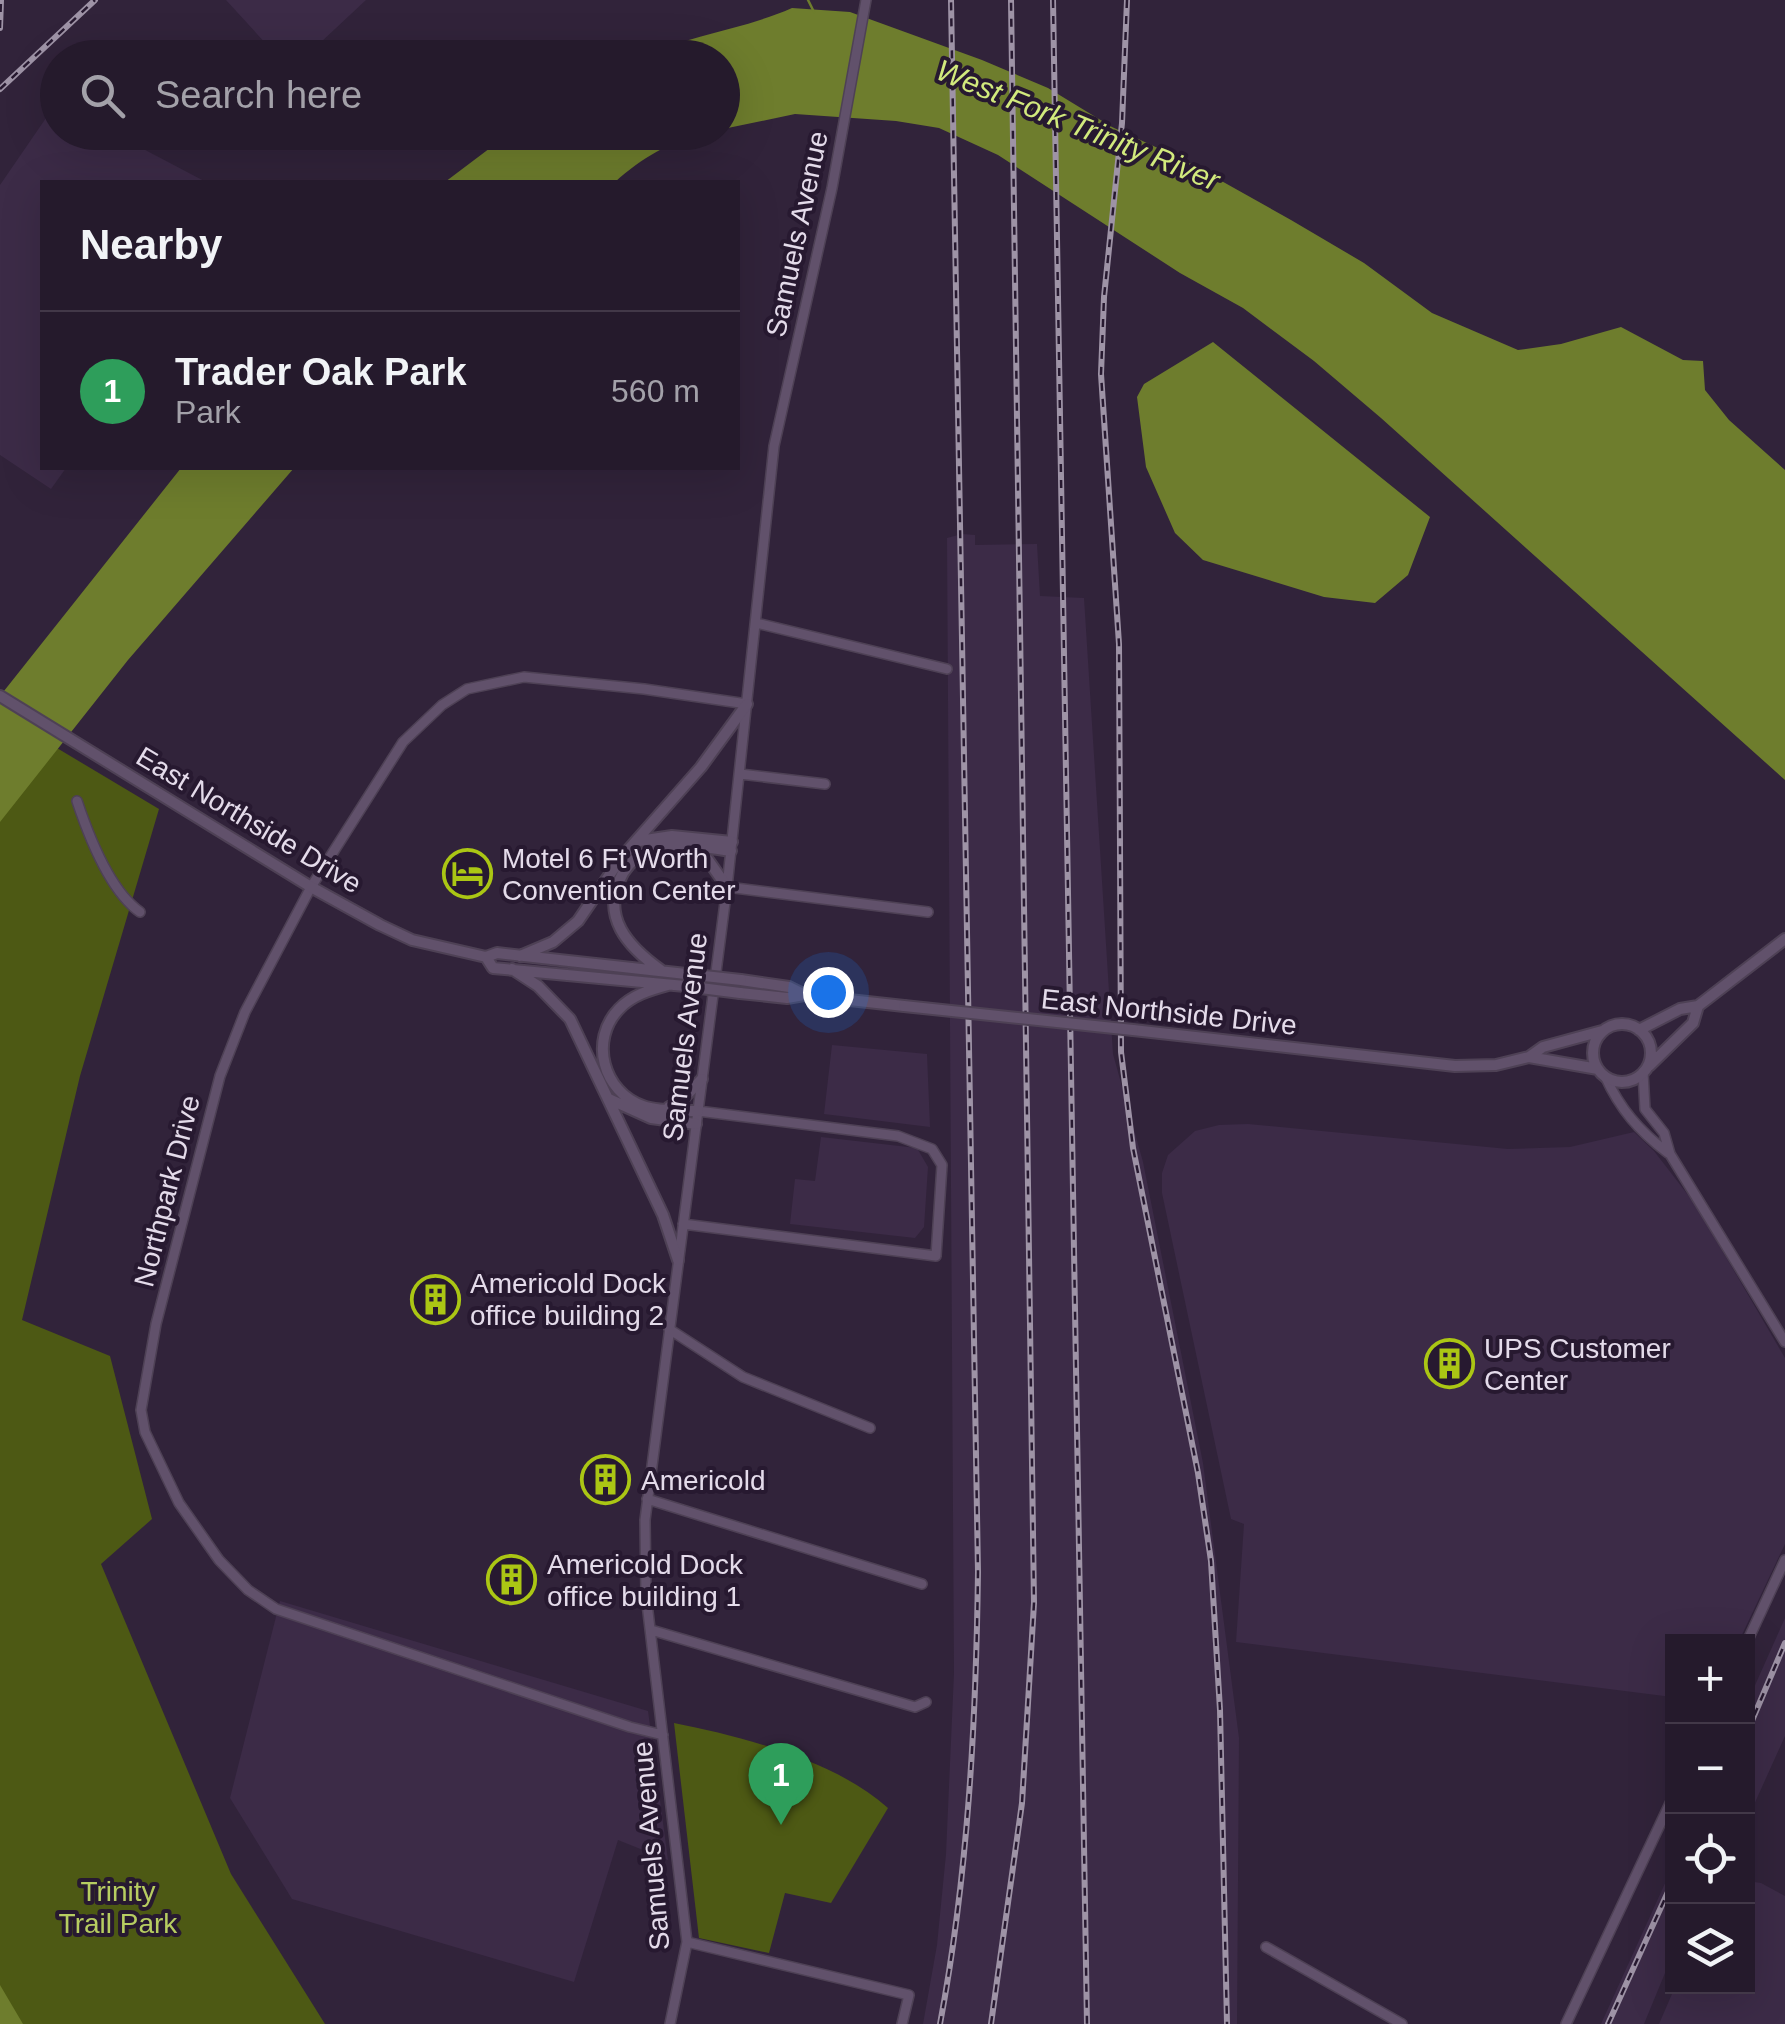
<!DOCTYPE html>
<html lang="en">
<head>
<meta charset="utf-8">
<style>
	body { margin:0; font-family:Helvetica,sans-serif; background:#2d2334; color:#f1f3f6 }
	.controls { position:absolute; right:30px; bottom:30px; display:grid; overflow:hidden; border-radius:0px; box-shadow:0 10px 40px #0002 }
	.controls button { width:90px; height:90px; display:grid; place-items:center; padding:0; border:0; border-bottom:2px solid #423848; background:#251a2c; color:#f1f3f6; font:50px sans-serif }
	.you { position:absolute; left:828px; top:992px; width:35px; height:35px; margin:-25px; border:8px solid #fff; border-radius:50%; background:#1a73e8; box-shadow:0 0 0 15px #1a73e833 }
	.badge { display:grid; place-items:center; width:65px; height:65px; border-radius:50%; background:#1a73e8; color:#fff; font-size:32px; font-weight:700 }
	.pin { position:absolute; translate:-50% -82px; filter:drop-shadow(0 2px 5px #0008) }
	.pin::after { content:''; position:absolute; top:52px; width:35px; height:30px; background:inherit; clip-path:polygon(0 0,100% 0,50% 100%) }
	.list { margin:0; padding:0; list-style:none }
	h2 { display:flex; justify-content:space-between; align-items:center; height:130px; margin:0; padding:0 40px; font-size:42px }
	h2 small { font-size:32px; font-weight:400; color:#a3a1a9 }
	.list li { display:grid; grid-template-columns:65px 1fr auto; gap:30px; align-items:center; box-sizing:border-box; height:160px; padding:0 40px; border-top:2px solid #423848 }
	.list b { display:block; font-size:38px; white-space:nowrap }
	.list p { margin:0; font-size:32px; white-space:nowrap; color:#a3a1a9 }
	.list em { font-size:32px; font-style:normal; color:#a3a1a9 }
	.icon { flex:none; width:55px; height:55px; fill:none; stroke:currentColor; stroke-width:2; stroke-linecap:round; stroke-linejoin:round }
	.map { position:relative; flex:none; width:1785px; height:2024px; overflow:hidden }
	.search { position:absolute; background:#251a2c; box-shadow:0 10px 40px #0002; left:40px; top:40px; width:700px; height:110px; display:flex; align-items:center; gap:25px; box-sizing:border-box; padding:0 35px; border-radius:55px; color:#a3a1a9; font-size:38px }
	.panel { position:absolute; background:#251a2c; box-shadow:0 10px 40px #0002; left:40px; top:180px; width:700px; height:290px; border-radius:0px }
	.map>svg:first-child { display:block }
	.built { fill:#3c2b47 }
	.green { fill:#4d5914 }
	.water { fill:#6e7d2d }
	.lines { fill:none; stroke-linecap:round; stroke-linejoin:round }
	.stream { stroke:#6e7d2d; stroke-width:2.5 }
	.minor-casing { stroke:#4e4155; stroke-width:12 }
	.tertiary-casing { stroke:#4e4155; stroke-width:14 }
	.minor { stroke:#61516b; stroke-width:9 }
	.tertiary { stroke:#61516b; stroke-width:10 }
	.rail-casing { stroke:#9e93a6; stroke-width:6 }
	.rail { stroke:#271930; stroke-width:2.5; stroke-dasharray:8; stroke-linecap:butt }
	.tertiary-bridge-casing { stroke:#4e4155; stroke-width:14; stroke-linecap:butt }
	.tertiary-bridge { stroke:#61516b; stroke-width:10 }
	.labels { text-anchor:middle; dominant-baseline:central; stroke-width:8; stroke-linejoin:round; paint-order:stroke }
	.street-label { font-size:28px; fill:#e4dbea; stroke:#271930 }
	.poi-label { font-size:28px; fill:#e4dbea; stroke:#271930; text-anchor:start }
	.park-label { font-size:28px; fill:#b7cd61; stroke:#271930 }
	.water-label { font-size:30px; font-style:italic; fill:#d2ea7d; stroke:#271930 }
</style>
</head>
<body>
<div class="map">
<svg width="1785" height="2024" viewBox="0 0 1785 2024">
	<rect width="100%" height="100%" fill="#31233a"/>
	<!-- built -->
	<path class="built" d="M226,0H366L305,57L279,58Z
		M57,102L58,132L113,133L206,182H42V468H66L51,489L0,455V185Z
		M962,534L975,535V545L1037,544L1040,596L1084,598L1113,1054L1143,1162L1203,1463L1239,1738L1237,2024H923L937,1945L946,1854L954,1673L947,538Z
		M832,1045L927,1054L930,1127L824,1114Z
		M1248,1124L1508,1149L1570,1147L1634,1132L1654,1151L1695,1204L1785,1358V1544L1739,1641L1672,1642V1697L1236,1642L1244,1524L1231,1519L1162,1193V1173L1168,1155L1195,1131L1219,1125Z
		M821,1137L917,1148L928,1167L924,1227L915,1238L790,1224L795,1179L815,1181Z
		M280,1601L648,1711L668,1860L618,1840L574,1982L292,1899L230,1798Z
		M1785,1618V1736L1748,1818V1701Z
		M1672,1868V1956L1644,2024H1601Z
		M1748,1881L1761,1883L1785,1896V2024H1659L1675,1987L1748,1986Z"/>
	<!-- green -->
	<path class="green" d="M0,714L159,809L80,1076L22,1320L110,1356L152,1519L101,1564L231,1874L325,2024H0Z
		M674,1723C744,1737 834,1760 888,1808L831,1903L785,1893L769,1953L699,1938Z"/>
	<!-- water -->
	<path class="water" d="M792,8L850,12L982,60L1048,88L1112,127L1184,160L1291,220L1364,263L1432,313L1518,350L1561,344L1621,327L1683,360L1703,361L1705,390L1729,420L1785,470V780L1381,418L1314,361L1243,308L1180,273L998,155L939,128L896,121L795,114L723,129L722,58H640C688,35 742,30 792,8Z
		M510,133V132L706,133C670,141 642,158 615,182H445Z
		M1213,342L1430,517L1408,575L1375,603L1324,597L1203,560L1175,533L1146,467L1137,397L1144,384Z
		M181,468H294L128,660L0,822V696Z
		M0,1985L23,2024H0Z"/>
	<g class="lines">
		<!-- stream -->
		<path class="stream" d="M808,0L814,12"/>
		<defs>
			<path id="minor" d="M756,623L947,669
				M740,774L825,784
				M77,801C88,834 110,891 140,912
				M727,887L928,912
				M1643,1072L1645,1109L1664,1133L1670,1154L1785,1342
				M1605,1076C1620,1109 1639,1131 1668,1153
				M683,1224L936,1256L942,1165L932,1149L898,1136L698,1111
				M669,1329L743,1377L870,1428
				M647,1499L922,1584
				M651,1630L915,1707L926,1702
				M1747,1642L1785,1560
				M663,1735L630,1727L276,1609L248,1590L219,1560L179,1503L145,1432L141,1410L156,1324L220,1076L245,1012L311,887L403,742L442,705L467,689L524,677L644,689L747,704
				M687,1942L909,1995L902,2024
				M1266,1947L1402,2024
				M670,2024L687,1942L646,1595L645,1520L727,887L774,446L832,188L866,0
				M1566,2024L1672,1799"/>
			<path id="tertiary" d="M0,696L311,887L380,925L412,940L486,957L497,953L686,974
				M639,841L672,836L732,842
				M693,848L708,860L727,887
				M520,956L553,942L578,921L621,858L701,767L747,704
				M486,957L493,968L685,986
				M512,969L538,986L570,1019L663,1215L678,1260
				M662,971C628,947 599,916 623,873C630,862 640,853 653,849C677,840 706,848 731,851
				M741,980L789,987L803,994
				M668,985C650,990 632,995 619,1009C589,1040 603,1092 643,1106C660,1112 680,1110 698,1111
				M740,993L787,998L804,995L904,1006
				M1593 1053a29 29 0 1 1 58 0a29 29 0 1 1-58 0Z
				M1133,1030L1455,1066L1496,1065L1529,1057L1598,1069
				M1639,1030L1680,1009L1698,1006L1785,939
				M1529,1057L1543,1047L1602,1031
				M1649,1066L1693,1023L1698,1006
				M609,1099L651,1118L696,1124
				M669,1107L679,1103L702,1079"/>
		</defs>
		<!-- minor casing -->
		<use href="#minor" class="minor-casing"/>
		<!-- tertiary casing -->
		<use href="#tertiary" class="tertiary-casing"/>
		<!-- minor -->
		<use href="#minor" class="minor"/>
		<!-- tertiary -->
		<use href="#tertiary" class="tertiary"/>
		<defs>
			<path id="rail" d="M1053,0L1087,2024
				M1127,0L1122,123L1104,297L1101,374L1119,644L1121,1052L1133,1148L1198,1473L1211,1561L1220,1710L1227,2024
				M0,28L1,0
				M0,89L95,0
				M1748,1730L1785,1643
				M940,2024C968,1875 976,1723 978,1572L951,0
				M991,2024L1022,1803L1034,1603L1011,0
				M1608,2024L1672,1883"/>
		</defs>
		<!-- rail casing -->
		<use href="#rail" class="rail-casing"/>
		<!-- rail -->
		<use href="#rail" class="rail"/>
		<defs>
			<path id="tertiary-bridge" d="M686,974L741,980
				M685,986L740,993
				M904,1006L1133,1030"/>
		</defs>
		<!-- tertiary-bridge casing -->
		<use href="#tertiary-bridge" class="tertiary-bridge-casing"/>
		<!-- tertiary-bridge -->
		<use href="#tertiary-bridge" class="tertiary-bridge"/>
	</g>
	<!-- icons -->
	<defs>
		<symbol id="hotel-ring" viewBox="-11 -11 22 22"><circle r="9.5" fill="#271930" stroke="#abc614" stroke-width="1.5"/><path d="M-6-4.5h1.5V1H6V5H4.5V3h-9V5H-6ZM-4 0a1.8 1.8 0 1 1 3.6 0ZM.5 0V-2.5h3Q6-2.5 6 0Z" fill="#abc614"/></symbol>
		<symbol id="building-ring" viewBox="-11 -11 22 22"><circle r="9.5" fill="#271930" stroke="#abc614" stroke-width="1.5"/><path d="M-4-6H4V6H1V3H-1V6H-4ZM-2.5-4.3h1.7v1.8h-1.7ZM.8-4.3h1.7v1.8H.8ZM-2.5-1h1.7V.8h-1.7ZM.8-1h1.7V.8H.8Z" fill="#abc614"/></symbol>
	</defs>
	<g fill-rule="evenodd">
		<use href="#hotel-ring" x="440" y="846" width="55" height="55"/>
		<use href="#building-ring" x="408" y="1272" width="55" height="55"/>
		<use href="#building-ring" x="1422" y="1336" width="55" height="55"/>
		<use href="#building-ring" x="578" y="1452" width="55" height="55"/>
		<use href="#building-ring" x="484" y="1552" width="55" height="55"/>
	</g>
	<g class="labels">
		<!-- street labels -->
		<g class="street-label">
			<text transform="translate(797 234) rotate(-78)">Samuels Avenue</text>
			<text transform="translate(249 820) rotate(31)">East Northside Drive</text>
			<text transform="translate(1169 1012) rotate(6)">East Northside Drive</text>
			<text transform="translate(685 1037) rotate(-83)">Samuels Avenue</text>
			<text transform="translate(167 1191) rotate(-76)">Northpark Drive</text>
			<text transform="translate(651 1846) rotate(-95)">Samuels Avenue</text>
		</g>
		<!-- poi labels -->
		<g class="poi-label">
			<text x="502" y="858">Motel 6 Ft Worth<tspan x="502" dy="32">Convention Center</tspan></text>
			<text x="470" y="1283">Americold Dock<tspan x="470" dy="32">office building 2</tspan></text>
			<text x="1484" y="1348">UPS Customer<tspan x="1484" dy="32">Center</tspan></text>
			<text x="641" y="1480">Americold</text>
			<text x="547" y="1564">Americold Dock<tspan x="547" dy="32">office building 1</tspan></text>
		</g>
		<!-- park labels -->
		<g class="park-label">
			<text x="118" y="1891">Trinity<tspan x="118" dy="32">Trail Park</tspan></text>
		</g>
		<!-- water labels -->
		<g class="water-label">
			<text transform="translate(1078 125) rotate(22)">West Fork Trinity River</text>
		</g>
	</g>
</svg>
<div class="controls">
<button>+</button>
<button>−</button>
<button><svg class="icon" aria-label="locate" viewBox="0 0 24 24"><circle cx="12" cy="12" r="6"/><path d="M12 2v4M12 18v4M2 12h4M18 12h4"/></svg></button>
<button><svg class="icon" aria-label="layers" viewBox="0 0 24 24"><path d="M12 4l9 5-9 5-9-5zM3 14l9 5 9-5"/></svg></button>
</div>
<div class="you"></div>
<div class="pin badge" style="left:781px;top:1825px;background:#2e9e5b">1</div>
<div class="search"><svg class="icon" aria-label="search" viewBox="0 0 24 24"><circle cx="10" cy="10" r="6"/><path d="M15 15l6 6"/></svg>Search here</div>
<section class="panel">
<h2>Nearby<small></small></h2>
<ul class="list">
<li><span class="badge" style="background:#2e9e5b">1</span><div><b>Trader Oak Park</b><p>Park</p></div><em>560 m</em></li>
</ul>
</section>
</div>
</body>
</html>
